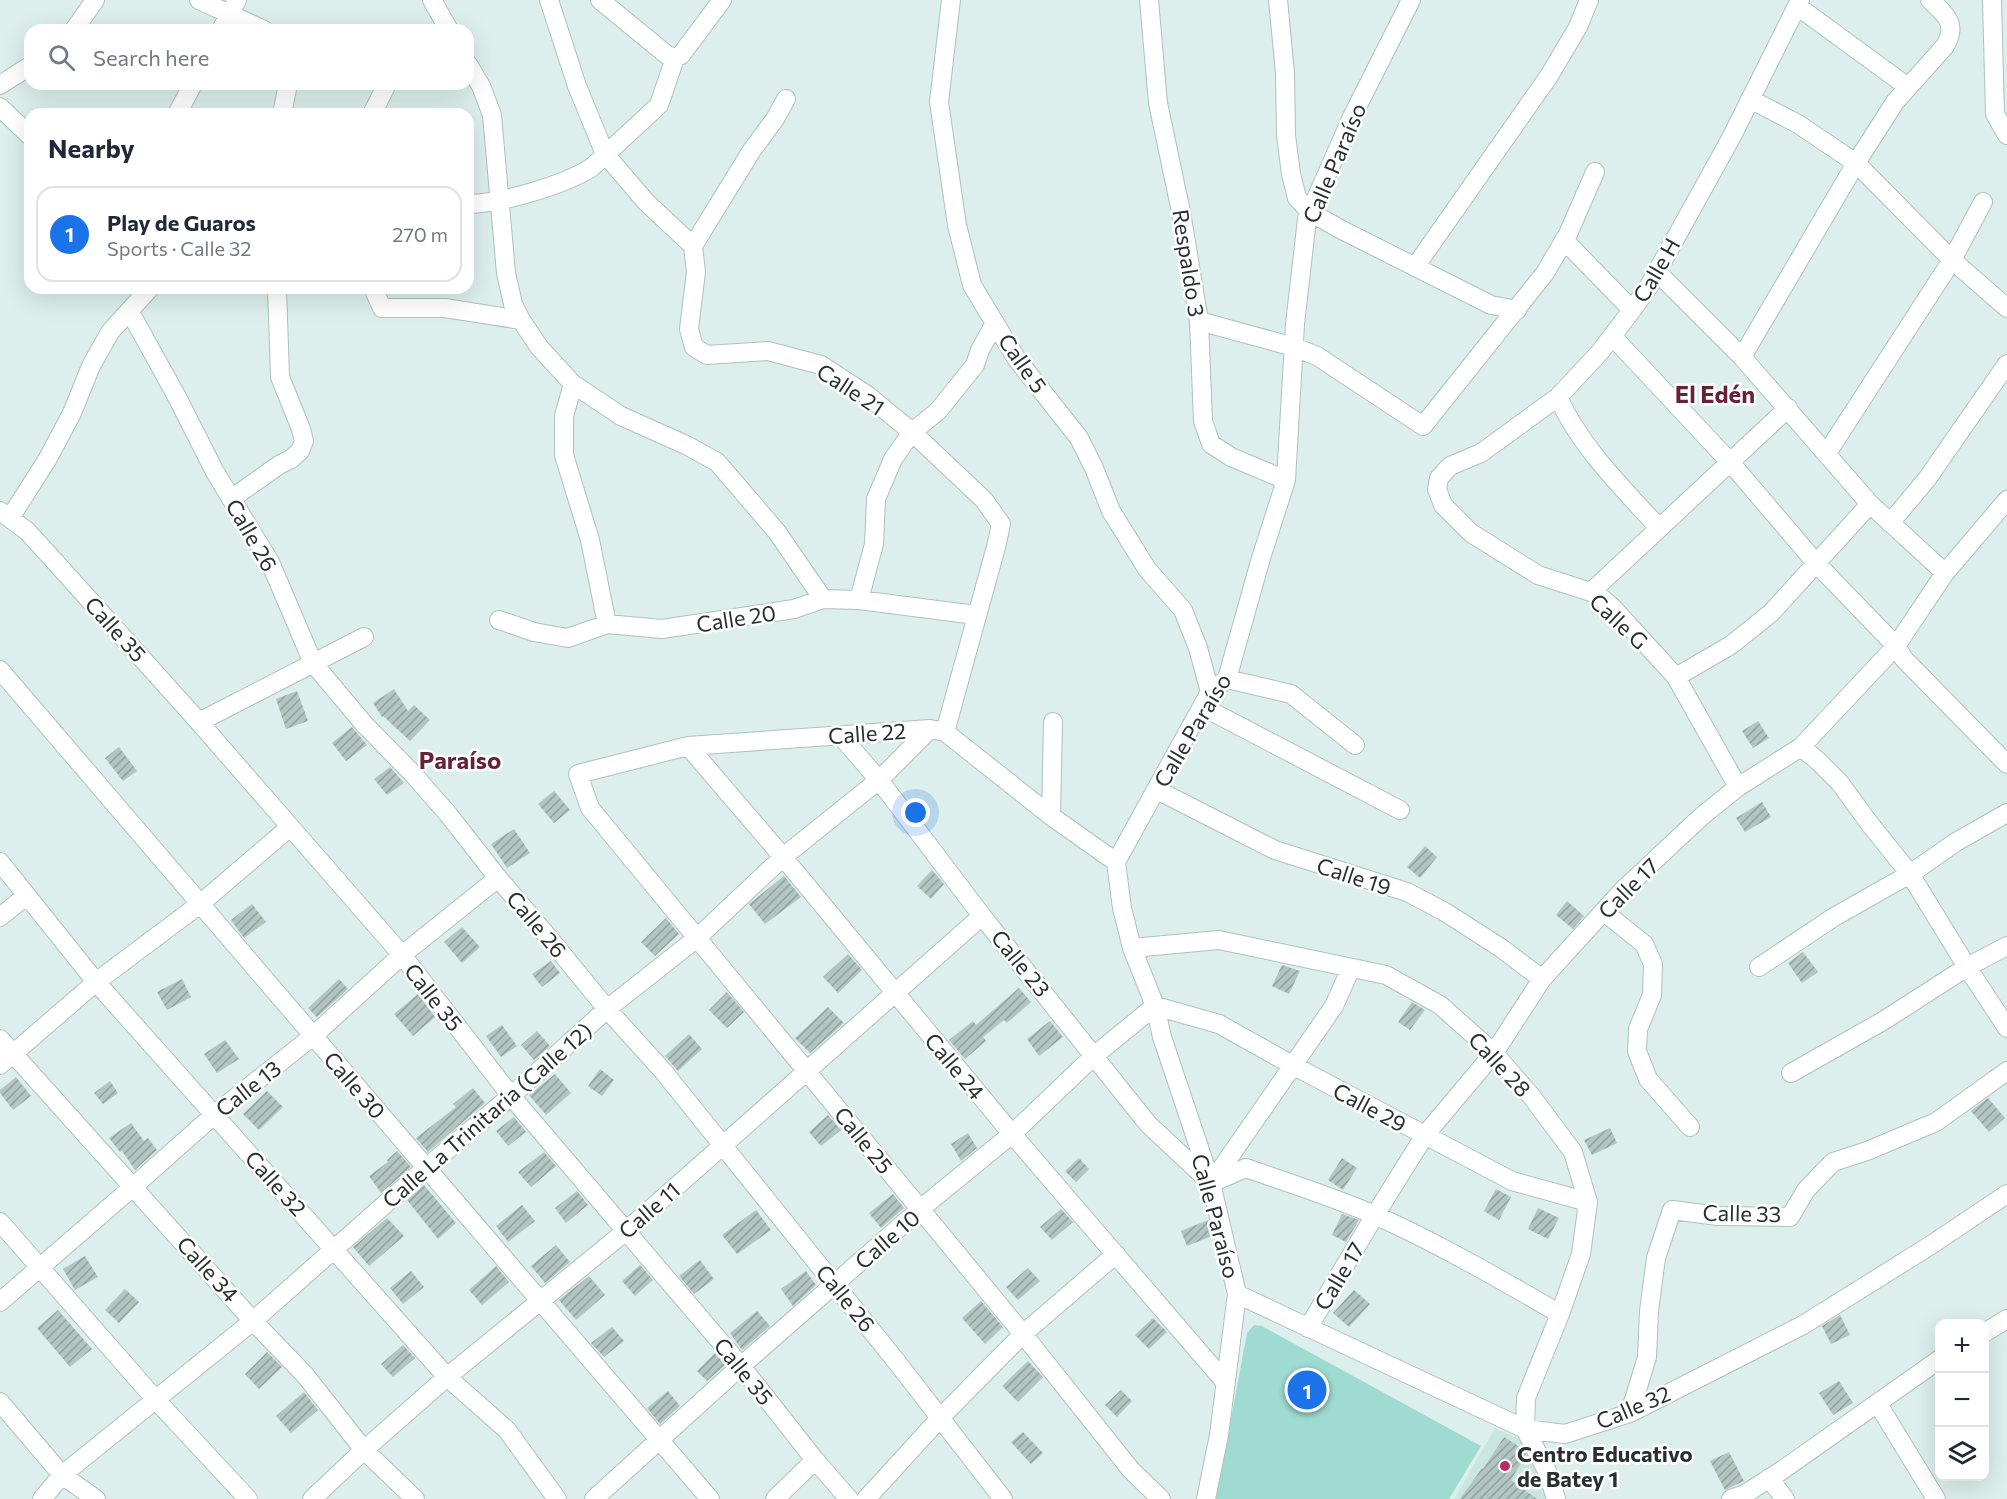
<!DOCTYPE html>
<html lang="en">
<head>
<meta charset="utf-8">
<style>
	body { margin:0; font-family:Commissioner,sans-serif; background:#f6f6f7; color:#1f2937 }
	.controls { position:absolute; right:18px; bottom:18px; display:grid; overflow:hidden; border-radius:12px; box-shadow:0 6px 24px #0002 }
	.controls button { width:54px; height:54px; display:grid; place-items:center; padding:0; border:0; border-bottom:2px solid #e0e1e3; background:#fff; color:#1f2937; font:30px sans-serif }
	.you { position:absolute; left:916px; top:813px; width:21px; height:21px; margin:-15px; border:4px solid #fff; border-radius:50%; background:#1a73e8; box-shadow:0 0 0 9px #1a73e833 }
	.badge { display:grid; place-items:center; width:39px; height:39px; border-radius:50%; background:#1a73e8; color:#fff; font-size:20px; font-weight:700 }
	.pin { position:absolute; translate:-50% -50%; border:3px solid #fff; box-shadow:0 2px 6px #0006 }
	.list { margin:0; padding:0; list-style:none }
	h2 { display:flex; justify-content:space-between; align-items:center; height:78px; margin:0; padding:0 24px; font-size:26px }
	h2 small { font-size:20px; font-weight:400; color:#747a83 }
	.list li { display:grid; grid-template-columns:39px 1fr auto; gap:18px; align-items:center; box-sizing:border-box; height:96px; margin:0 12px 12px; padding:0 12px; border:2px solid #e0e1e3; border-radius:18px }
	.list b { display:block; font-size:22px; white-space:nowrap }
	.list p { margin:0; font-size:20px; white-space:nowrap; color:#747a83 }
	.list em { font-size:20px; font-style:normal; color:#747a83 }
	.icon { flex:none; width:33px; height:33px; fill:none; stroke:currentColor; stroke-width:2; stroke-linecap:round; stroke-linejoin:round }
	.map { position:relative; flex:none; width:2007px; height:1499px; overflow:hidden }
	.search { position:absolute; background:#fff; box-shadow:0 6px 24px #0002; left:24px; top:24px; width:450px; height:66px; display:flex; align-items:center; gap:15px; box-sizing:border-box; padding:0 21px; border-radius:18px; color:#747a83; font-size:22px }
	.panel { position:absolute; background:#fff; box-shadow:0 6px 24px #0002; left:24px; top:108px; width:450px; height:186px; border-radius:18px }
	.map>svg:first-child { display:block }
	.built { fill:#c9e6e1 }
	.park { fill:#9fdbd1 }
	.building { fill:url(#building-hatch) }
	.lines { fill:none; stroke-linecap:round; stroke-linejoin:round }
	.street-casing { stroke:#aec1bd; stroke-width:20 }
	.street { stroke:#fff; stroke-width:18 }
	.poi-dot { fill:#ba2d62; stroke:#fff; stroke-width:2 }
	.labels { text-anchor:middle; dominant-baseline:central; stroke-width:5; stroke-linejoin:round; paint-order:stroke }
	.street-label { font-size:22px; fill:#28302e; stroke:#fff }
	.poi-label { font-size:22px; font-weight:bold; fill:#28302e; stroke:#fff; text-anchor:start }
	.neighbourhood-label { font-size:24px; font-weight:bold; fill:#672238; stroke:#fff }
</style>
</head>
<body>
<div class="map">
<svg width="2007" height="1499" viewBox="0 0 2007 1499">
	<defs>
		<pattern id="building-hatch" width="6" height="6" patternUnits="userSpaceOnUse" patternTransform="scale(1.5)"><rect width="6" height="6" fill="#b2c5c1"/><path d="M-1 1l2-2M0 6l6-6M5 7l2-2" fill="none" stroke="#91a09d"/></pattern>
	</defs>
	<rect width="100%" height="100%" fill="#dcefec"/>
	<!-- built -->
	<path class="built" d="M1495,1428L1529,1444L1544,1487L1546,1499H1454Z"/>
	<!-- park -->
	<path class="park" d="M1254,1325L1262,1326L1481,1446L1449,1499H1216L1247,1333Z"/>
	<!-- building -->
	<path class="building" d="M394,689L408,711L414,705L430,720L410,741L383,716L382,717L373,703Z
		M297,691L308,721L286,729L276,699Z
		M1758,721L1769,738L1753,748L1742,731Z
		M352,727L367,745L346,761L332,743Z
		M119,747L137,771L123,781L105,758Z
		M390,767L404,783L387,795L374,779Z
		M554,791L570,810L554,823L538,804Z
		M1762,802L1771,817L1745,832L1736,818Z
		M514,829L530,853L507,868L491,844Z
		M1425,846L1437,857L1420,878L1407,867Z
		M932,870L944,884L931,899L917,886Z
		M784,876L801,897L765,924L749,904Z
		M1567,901L1584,916L1573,929L1556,915Z
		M252,904L266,922L244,938L231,920Z
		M666,918L679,934L655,956L641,942Z
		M462,927L480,947L462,963L444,942Z
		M1803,952L1818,972L1802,983L1788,963Z
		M848,954L862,970L838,993L823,977Z
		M551,961L560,973L542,987L532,974Z
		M1282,965L1300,971L1289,994L1272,986Z
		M182,979L191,997L167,1010L157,992Z
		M339,979L348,989L317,1017L308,1008Z
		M1019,988L1031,1002L1007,1023L1004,1020L983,1037L986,1041L965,1059L949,1040L973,1021L976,1025Z
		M727,992L744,1012L727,1028L709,1010Z
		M418,994L435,1017L413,1036L394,1014Z
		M1412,1002L1425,1010L1410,1030L1398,1022Z
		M828,1007L844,1023L810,1053L795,1038Z
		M1050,1021L1063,1037L1039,1056L1027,1039Z
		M502,1025L517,1046L501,1057L486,1036Z
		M537,1031L550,1046L534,1060L521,1045Z
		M689,1034L702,1049L678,1071L665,1056Z
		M225,1040L239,1059L217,1073L204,1054Z
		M600,1069L614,1080L602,1096L588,1086Z
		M555,1074L571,1093L546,1115L529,1095Z
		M16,1077L31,1096L13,1110L0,1093V1090Z
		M110,1081L118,1093L103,1104L94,1093Z
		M473,1088L485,1103L428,1152L416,1138L456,1107L453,1104Z
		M267,1091L283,1107L259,1130L243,1114Z
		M1988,1098L2005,1118L1989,1132L1971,1111Z
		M828,1115L841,1130L821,1146L809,1132Z
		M514,1117L526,1132L508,1146L496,1131Z
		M131,1123L144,1141L148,1138L157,1150L135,1170L122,1151L120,1152L109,1138Z
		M1610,1128L1617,1143L1592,1155L1584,1140Z
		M968,1133L977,1148L961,1161L951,1144Z
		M397,1151L411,1167L381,1193L369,1176L388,1162L387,1160Z
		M544,1152L556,1166L531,1187L518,1172Z
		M1079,1158L1089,1169L1076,1182L1065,1171Z
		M1342,1158L1357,1168L1343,1190L1328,1180Z
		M424,1185L456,1223L438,1239L407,1200Z
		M1496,1189L1511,1197L1499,1220L1484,1211Z
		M577,1191L588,1205L566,1223L555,1208Z
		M893,1194L904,1208L881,1228L869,1213Z
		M522,1205L535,1221L508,1242L496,1226Z
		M1538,1208L1559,1218L1548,1239L1528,1229Z
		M1061,1209L1073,1222L1052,1240L1040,1227Z
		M756,1210L771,1230L737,1254L722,1235Z
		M1342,1214L1359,1220L1346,1242L1332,1235Z
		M387,1218L404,1236L369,1266L353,1247Z
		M1208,1220L1212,1236L1187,1246L1181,1231Z
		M556,1245L570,1262L545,1283L531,1266Z
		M85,1256L98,1277L75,1290L63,1269Z
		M700,1260L714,1279L694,1294L679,1276Z
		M640,1265L653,1280L635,1296L622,1281Z
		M496,1266L509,1282L482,1305L469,1290Z
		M1028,1268L1040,1281L1018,1300L1006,1287Z
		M411,1271L424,1287L403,1304L390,1288Z
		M806,1271L816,1285L793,1306L781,1289Z
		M589,1276L605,1295L576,1320L559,1300Z
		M125,1289L139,1302L119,1323L105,1310Z
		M1354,1290L1370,1304L1349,1327L1333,1313Z
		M981,1301L1003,1327L985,1344L962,1318Z
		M58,1310L92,1349L70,1367L37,1328Z
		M757,1311L770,1326L742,1350L730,1333Z
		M1840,1315L1850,1335L1831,1344L1822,1326Z
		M1153,1318L1167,1332L1149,1349L1135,1335Z
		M612,1327L624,1341L604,1357L591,1343Z
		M403,1345L415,1358L393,1377L381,1364Z
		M267,1352L282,1367L259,1389L245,1374Z
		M715,1353L725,1365L707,1381L697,1371Z
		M1028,1361L1043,1377L1018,1402L1002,1386Z
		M1839,1381L1853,1403L1833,1415L1819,1393Z
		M1121,1390L1132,1401L1117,1417L1105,1405Z
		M668,1391L680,1406L660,1424L647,1408Z
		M304,1392L318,1410L291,1433L276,1416Z
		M1023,1432L1043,1453L1031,1464L1011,1442Z
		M1504,1437L1523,1449L1526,1455L1511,1480L1537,1499H1460L1482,1468L1483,1469Z
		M1729,1452L1744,1481L1725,1490L1710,1461Z"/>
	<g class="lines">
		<defs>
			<path id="street" d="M199,0L264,30
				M432,0L449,30
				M549,0L577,86L605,154L646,202L693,246L696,272L689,329L694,347L707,355L768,351L821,365L867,395L912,432L984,500L1001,524L996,547L945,732
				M600,0L667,55L675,58
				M951,0L939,102L957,225L972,285L1016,358L1079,438L1094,468L1111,511L1147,569L1183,610L1198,648L1210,692
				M1149,0L1158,103L1181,212L1199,321L1203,421L1211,444L1231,457L1286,480
				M1278,0L1285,73L1286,135L1291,174L1297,198L1310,212L1340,229L1491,305L1517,310
				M1992,0L1995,114L2007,135
				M1797,6L1908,87
				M74,30L95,0
				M221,30L237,0
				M468,64L481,86L492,115L506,273L513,304L521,320L539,347L573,384L621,416L686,445L717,462L777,532L823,599
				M0,85L30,66
				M1750,99L1798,124L1856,163L1952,260L2007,308
				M0,107L30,136
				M177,114L193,84
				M282,114L288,84
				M372,114L387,84
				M468,204C503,203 561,186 591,168L659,105L675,58L681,55L722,0
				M1564,240L1632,310
				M693,246L752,150L775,119L786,99
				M1415,267L1549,76L1578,27L1589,0
				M1656,271L1742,357L1870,504L1945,573
				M373,288L382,308H445L521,320
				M130,312L177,397L215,472L270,562L313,663L364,724L413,774L448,814L498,878L549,938L607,1009L663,1071L896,1361L1003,1499
				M1199,321L1294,347L1317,356L1423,426L1545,273L1568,234L1595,172
				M1612,336L1730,462L1816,563L1896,646L1904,659L2007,764
				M1742,357L1856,163L1895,102L1945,46C1958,24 1946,15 1930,0
				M573,384L564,416V455L590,540L607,624
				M1558,397C1581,448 1622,487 1659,528
				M1827,453L1952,260L1983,202
				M231,499L279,465L291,459L300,451L304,441L301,429L280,377L277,288
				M0,511L27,531L58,565L199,722L402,955L511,1096L741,1366L815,1460L849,1499
				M10,518L47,460L72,413L91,366L110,332L150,288
				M1890,523L1927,479L2007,364
				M1591,592L1788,408
				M859,600L874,544L876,499L893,459L912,432L938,411L975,365L980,350L995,323
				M499,620L534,632L568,638L607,624L662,629L794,609L823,599L859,600L976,615
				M0,670L710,1499
				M1676,677L1731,645L1771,613L1870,504
				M1227,679L1291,694L1355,745
				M1203,707L1400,810
				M199,722L364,637
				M840,735L879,780L982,916L1148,1124L1210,1182
				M688,746L783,857L1012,1134L1225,1382
				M1801,747L1818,761L1840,783L1869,823L1910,874L1967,967L2007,1028
				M1738,787L1676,677L1613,608L1597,594L1538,575L1471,533L1443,505L1437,489L1439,478L1450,466L1481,453L1558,397L1600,352L1632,310L1649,286L1731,138L1800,0
				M1157,790L1275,850L1407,892L1445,912L1501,948L1542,979
				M1051,816L1053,722
				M0,862L96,982L447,1377L507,1430L557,1499
				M1116,862L1051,816L945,732L930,729L688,746L578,774L590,808L1023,1334L1131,1470L1161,1499
				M1604,912L1644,944L1653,964L1652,995L1638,1029L1637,1051L1648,1079L1690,1127
				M0,917L26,896
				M1132,948L1219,940L1386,975L1440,1005L1494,1053L1532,1097L1573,1152L1588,1202L1581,1254L1560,1314L1526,1398L1525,1429L1548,1473L1556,1499
				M1759,967L1834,917L1910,874L1956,842L2007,813
				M0,1039L253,1321L305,1375L364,1450L415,1499
				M0,1065L96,982L200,904L289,828
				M1791,1073L1883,1021L1967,967L2007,946
				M1212,1182L1334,1006L1351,968
				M1211,1183L1246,1168C1289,1183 1333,1197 1375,1215C1439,1244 1500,1279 1560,1314
				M0,1222L156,1400L248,1499
				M1237,1294L1525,1429L1565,1434L1630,1413L1803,1325L1931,1245L2007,1194
				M0,1302L134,1186L215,1114L313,1036L402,955L498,878
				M1308,1328L1375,1215L1425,1135L1494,1053L1542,979L1624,889L1702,816L1738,787L1801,747L1896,646L1945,573L2007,500
				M1984,1333L2007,1319
				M0,1402L62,1475L96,1499
				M1878,1404L1936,1499
				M1630,1413L1647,1357L1649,1311L1656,1258L1672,1210L1718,1216L1790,1217L1806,1190L1833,1162L1867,1151L1936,1122L2007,1071
				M1769,1478L1785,1499
				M42,1499L62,1475L253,1321L426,1168L511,1096L607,1009L697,938L783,857L879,780L930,729
				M312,1499L364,1450L447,1377L626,1231L982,916
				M594,1499L741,1366L919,1210L1012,1134L1095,1055L1155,1006L1219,1024L1294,1066L1512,1181L1588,1202
				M775,1499L815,1460
				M866,1499L941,1417L1023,1334L1116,1254
				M1206,1499L1219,1435L1237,1294L1211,1183L1162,1037L1155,1006L1132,948L1122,908L1116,862L1210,692L1227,679L1261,558L1286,480L1295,324L1307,219L1352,117L1411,0
				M1731,1499L1745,1494L1781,1471L1940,1359"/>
		</defs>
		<!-- street casing -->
		<use href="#street" class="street-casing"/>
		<!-- street -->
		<use href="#street" class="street"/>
	</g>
	<!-- markers -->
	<circle class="poi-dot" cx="1505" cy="1466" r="6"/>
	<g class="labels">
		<!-- street labels -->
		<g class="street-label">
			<text transform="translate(1334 163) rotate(-67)">Calle Paraíso</text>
			<text transform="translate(1189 263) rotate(81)">Respaldo 3</text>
			<text transform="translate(1656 270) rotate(-60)">Calle H</text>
			<text transform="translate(1023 363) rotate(55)">Calle 5</text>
			<text transform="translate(851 389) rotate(33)">Calle 21</text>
			<text transform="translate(252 535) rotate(60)">Calle 26</text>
			<text transform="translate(736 618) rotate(-9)">Calle 20</text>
			<text transform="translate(1619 621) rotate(43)">Calle G</text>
			<text transform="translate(116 629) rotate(48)">Calle 35</text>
			<text transform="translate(1192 730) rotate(-59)">Calle Paraíso</text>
			<text transform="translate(867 733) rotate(-4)">Calle 22</text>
			<text transform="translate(1354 876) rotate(18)">Calle 19</text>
			<text transform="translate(1628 888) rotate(-45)">Calle 17</text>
			<text transform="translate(537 924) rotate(50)">Calle 26</text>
			<text transform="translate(1021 963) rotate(51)">Calle 23</text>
			<text transform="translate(434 997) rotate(52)">Calle 35</text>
			<text transform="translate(1500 1064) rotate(47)">Calle 28</text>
			<text transform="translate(955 1066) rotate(50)">Calle 24</text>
			<text transform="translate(355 1085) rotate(49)">Calle 30</text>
			<text transform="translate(248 1088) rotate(-38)">Calle 13</text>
			<text transform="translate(1370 1107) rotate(28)">Calle 29</text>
			<text transform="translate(487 1115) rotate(-41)">Calle La Trinitaria (Calle 12)</text>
			<text transform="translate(864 1140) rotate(51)">Calle 25</text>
			<text transform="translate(276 1183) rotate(48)">Calle 32</text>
			<text transform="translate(649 1210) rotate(-41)">Calle 11</text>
			<text transform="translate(1742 1213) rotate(1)">Calle 33</text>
			<text transform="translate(1216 1216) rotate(75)">Calle Paraíso</text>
			<text transform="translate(887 1239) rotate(-41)">Calle 10</text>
			<text transform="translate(208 1269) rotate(48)">Calle 34</text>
			<text transform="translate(1339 1276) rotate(-59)">Calle 17</text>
			<text transform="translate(846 1298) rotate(51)">Calle 26</text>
			<text transform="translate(744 1371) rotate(51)">Calle 35</text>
			<text transform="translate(1633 1407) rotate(-23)">Calle 32</text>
		</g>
		<!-- poi labels -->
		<g class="poi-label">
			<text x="1517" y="1453">Centro Educativo<tspan x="1517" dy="25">de Batey 1</tspan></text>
		</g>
		<!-- neighbourhood labels -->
		<g class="neighbourhood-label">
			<text x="1715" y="393">El Edén</text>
			<text x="460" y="759">Paraíso</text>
		</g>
	</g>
</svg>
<div class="controls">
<button>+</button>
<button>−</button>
<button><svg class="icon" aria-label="layers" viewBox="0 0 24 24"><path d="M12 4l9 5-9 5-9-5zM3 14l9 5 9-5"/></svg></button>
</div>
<div class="you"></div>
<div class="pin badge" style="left:1307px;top:1390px">1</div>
<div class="search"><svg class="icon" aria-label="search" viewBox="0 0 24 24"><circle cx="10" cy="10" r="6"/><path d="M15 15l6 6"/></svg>Search here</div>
<section class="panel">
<h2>Nearby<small></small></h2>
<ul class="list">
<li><span class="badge">1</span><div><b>Play de Guaros</b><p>Sports · Calle 32</p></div><em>270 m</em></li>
</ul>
</section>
</div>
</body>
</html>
